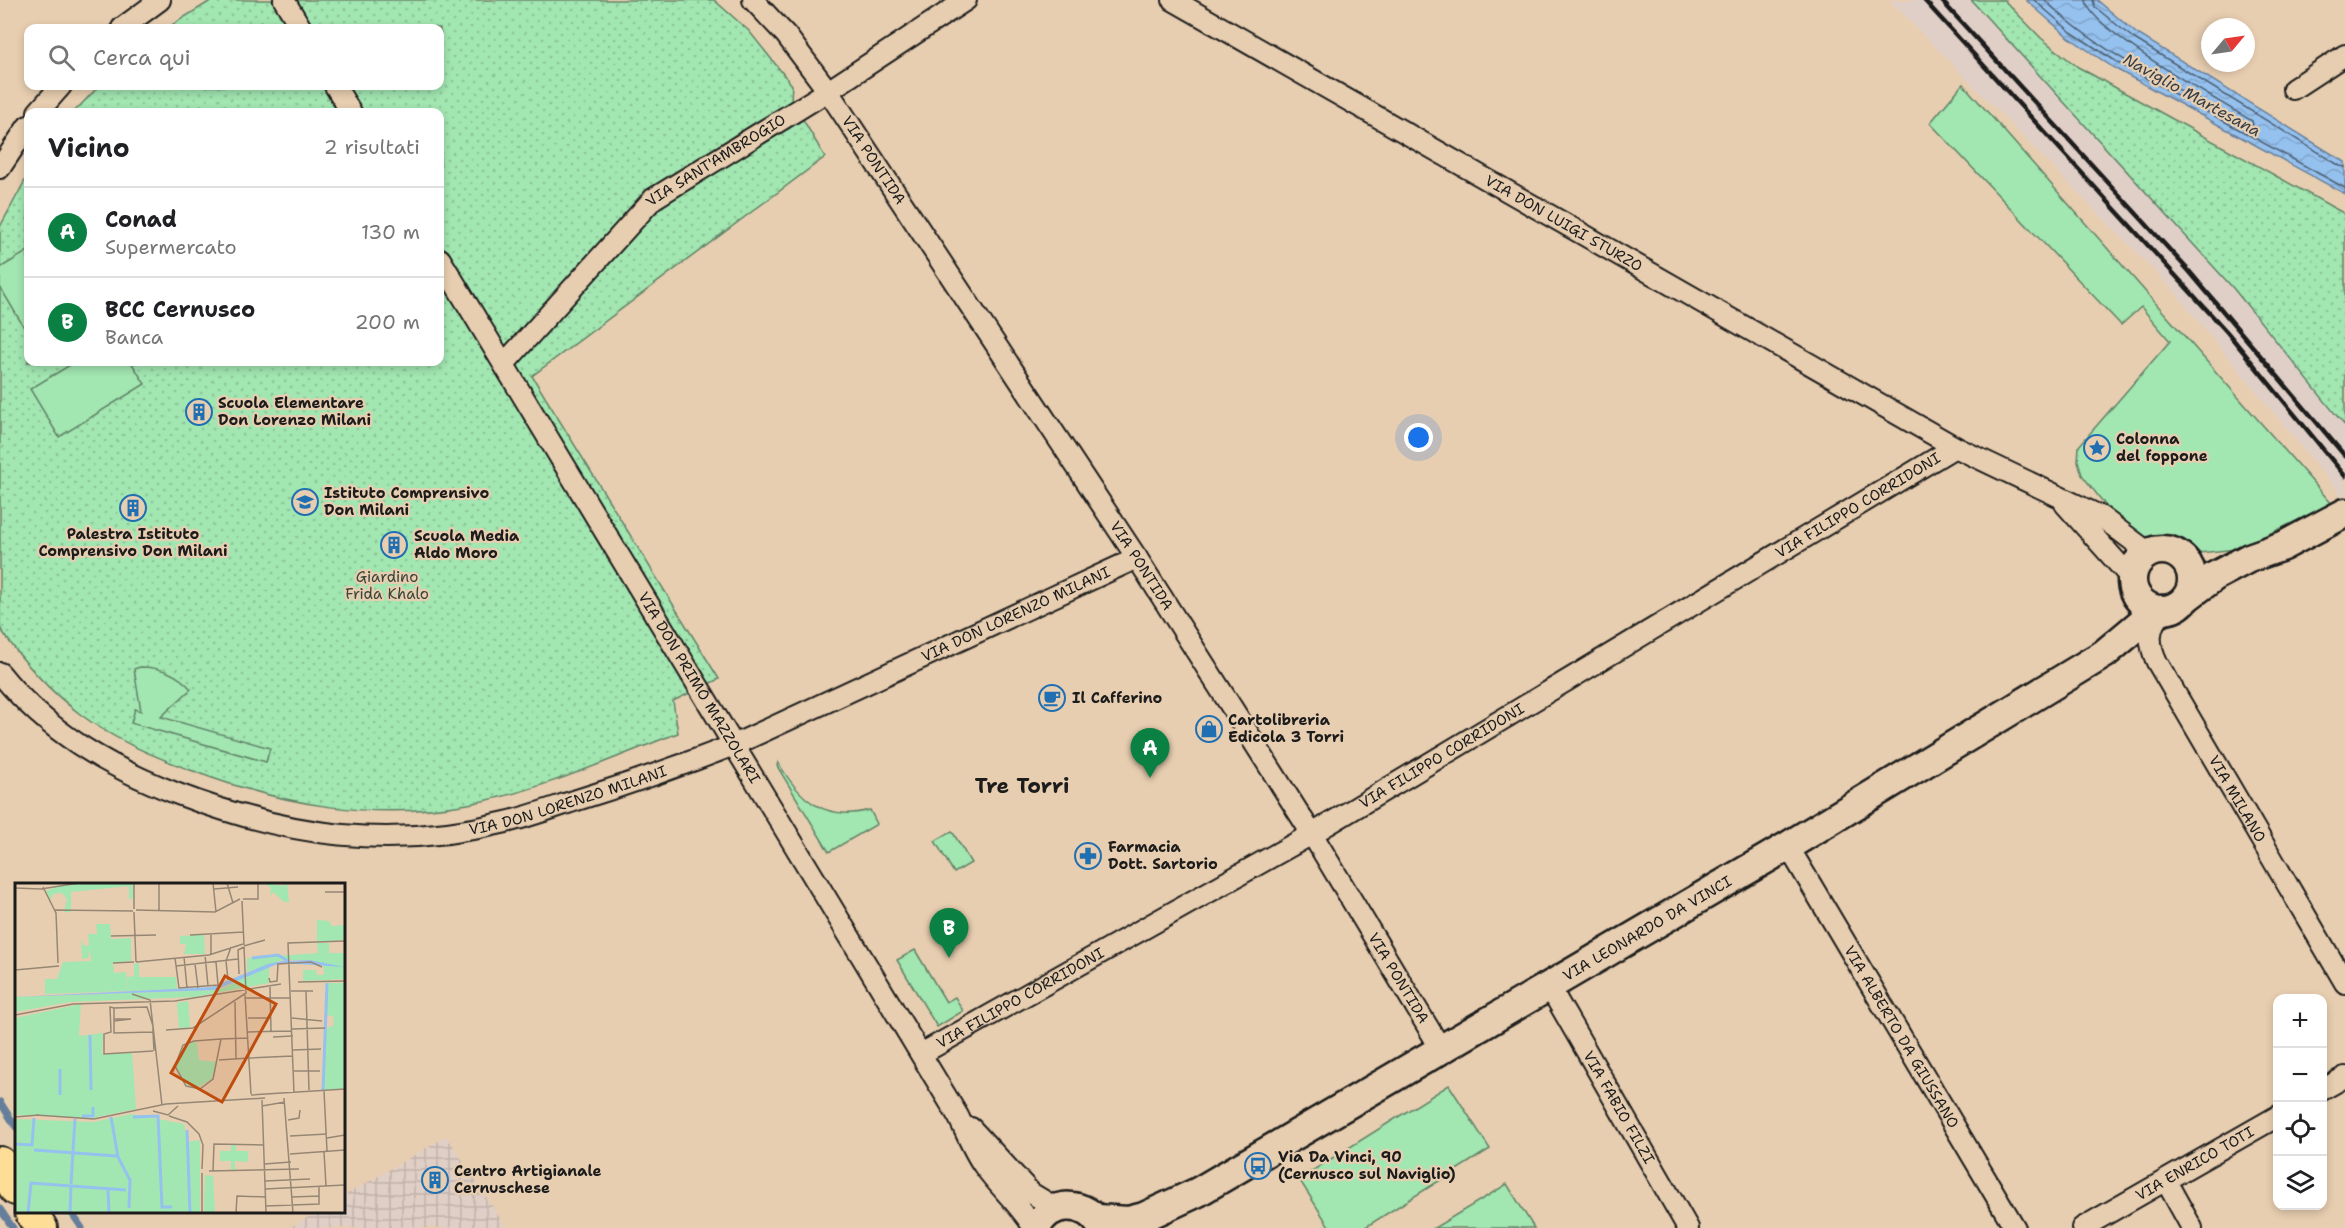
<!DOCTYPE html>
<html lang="it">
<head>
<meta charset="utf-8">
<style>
	body { margin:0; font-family:"Shantell Sans",sans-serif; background:#f2f2f2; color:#202124 }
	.controls { position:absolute; right:18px; bottom:18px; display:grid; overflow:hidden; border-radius:12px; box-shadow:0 3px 9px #0003 }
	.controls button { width:54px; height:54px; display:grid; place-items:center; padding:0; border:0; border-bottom:2px solid #e0e0e0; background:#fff; color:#202124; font:30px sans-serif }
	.compass { position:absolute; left:2201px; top:18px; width:54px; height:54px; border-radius:50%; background:#fff; box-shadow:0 3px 9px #0003; rotate:61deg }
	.you { position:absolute; left:1419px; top:438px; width:21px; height:21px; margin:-15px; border:4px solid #fff; border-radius:50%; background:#1a73e8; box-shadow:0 0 0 9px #1a73e833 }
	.badge { display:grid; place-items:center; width:39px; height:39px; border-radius:50%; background:#0b8043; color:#fff; font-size:20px; font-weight:700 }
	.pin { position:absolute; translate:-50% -50px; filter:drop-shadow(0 2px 3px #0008) }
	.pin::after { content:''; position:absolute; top:32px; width:21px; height:18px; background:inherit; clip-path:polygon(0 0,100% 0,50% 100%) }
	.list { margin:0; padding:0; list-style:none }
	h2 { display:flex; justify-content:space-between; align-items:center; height:78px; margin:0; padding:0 24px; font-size:26px }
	h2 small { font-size:20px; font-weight:400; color:#757577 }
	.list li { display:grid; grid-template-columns:39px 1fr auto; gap:18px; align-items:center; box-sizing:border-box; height:90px; padding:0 24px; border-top:2px solid #e0e0e0 }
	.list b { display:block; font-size:22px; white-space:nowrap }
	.list p { margin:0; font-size:20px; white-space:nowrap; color:#757577 }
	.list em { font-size:20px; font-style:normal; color:#757577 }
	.icon { flex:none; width:33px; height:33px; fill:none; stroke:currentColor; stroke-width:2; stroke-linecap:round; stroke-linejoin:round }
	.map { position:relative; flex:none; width:2345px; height:1228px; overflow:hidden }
	.search { position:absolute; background:#fff; box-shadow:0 3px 9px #0003; left:24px; top:24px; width:420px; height:66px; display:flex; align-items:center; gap:15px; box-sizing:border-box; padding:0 21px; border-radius:12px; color:#757577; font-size:22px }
	.panel { position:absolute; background:#fff; box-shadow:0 3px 9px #0003; left:24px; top:108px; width:420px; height:258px; border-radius:12px }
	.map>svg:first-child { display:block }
	.built { fill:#e0cfc6 }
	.industrial { fill:url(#industrial-grid) }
	.park { fill:url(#park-dots); stroke:#5f8166; stroke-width:1.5 }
	.garden { fill:#a2e6b1; stroke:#5f8166; stroke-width:1.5 }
	.water { fill:url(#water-waves); stroke:#657f9b; stroke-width:1.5 }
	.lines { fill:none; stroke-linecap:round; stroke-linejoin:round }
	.shore { stroke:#4c5e70; stroke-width:1.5 }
	.stream { stroke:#657f9b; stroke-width:7 }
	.street-casing { stroke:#1c1c1c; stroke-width:24 }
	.secondary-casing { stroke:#1c1c1c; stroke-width:33 }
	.primary-casing { stroke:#1c1c1c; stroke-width:36 }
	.street { stroke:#e8ceb0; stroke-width:20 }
	.secondary { stroke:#e8ceb0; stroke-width:28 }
	.primary { stroke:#fedd96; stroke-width:32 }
	.rail { stroke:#1c1c1c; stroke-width:4.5 }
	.labels { text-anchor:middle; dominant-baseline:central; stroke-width:4.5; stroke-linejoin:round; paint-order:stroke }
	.street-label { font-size:15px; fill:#1c1c1c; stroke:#e8ceb0 }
	.poi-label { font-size:15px; font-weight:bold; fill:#1c1c1c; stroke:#e8ceb0; text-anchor:start }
	.park-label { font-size:15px; fill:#37443a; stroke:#e8ceb0 }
	.water-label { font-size:16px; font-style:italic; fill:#343d46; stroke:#e8ceb0 }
	.district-label { font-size:21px; font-weight:bold; fill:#1c1c1c; stroke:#e8ceb0 }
	.inset-river { fill:none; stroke:#95c1ef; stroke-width:3 }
	.inset-road { fill:none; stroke:#968775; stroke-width:1.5 }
	.view { fill:#bf4d0f; fill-opacity:0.15; stroke:#bf4d0f; stroke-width:3 }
	.inset-edge { fill:none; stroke:#1c1c1c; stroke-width:3 }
</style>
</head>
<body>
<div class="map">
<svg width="2345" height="1228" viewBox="0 0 2345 1228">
	<defs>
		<pattern id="industrial-grid" width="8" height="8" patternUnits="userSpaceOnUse" patternTransform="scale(1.5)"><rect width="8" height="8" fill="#e0cfc6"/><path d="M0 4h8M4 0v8" fill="none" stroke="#c0b1aa"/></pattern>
		<pattern id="park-dots" width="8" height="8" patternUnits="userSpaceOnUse" patternTransform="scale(1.5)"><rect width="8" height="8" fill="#a2e6b1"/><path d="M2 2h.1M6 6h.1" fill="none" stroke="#8bc598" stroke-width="1.8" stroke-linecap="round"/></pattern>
		<pattern id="water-waves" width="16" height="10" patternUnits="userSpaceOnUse" patternTransform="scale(1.5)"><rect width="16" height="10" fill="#95c1ef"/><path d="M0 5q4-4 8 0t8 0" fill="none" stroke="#80a5cc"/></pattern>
	</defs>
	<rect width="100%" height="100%" fill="#e8ceb0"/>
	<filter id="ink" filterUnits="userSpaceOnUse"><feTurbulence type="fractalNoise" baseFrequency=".0167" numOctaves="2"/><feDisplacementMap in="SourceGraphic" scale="12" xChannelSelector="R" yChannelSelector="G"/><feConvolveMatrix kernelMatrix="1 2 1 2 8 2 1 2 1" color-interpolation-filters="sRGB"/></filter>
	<g filter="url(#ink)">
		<!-- built -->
		<path class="built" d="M1889,0H1971L2233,288L2345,426V500L2171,288Z"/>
		<!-- industrial -->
		<path class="industrial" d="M447,1136L506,1228H289L317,1212H344V1196Z"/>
		<!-- park -->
		<path class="park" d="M212,0H714L749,31L792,85L791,99L825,157L532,376L719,679L673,701L678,733C610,759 541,791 468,804C372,821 283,805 193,771C153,756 114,740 80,714C48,690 22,661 0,628V227L28,175V362H440V112H74L99,86H440V28H167Z
			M1971,0H2004L2041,38L2078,67L2345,214V426L2233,288Z"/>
		<!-- garden -->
		<path class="garden" d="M1963,84L2332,504L2237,549L2199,553L2143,538L2112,514L2082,475L2078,461L2079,446L2170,341L2141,307L2121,325L1930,123Z
			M28,251V334L0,287V268Z
			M75,362H131L145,384L59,437L30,389Z
			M140,667C160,667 178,674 191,689L161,717L270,748L266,762L131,723L135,709L141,711L134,669Z
			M778,762C799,799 824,822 870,810L877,824L829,852L777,766Z
			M952,831L971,863L954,873L935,841Z
			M915,950L946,1002L955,997L963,1011L937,1027L897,960Z
			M1449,1085L1490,1149L1364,1228H1330L1299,1179Z
			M1507,1184L1534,1228H1434Z"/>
		<!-- water -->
		<path class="water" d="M2026,0H2097L2136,33L2345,162V194L2114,68L2067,36Z"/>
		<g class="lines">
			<!-- shore -->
			<path class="shore" d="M2034,0L2071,32L2117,62L2345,188
				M2045,0C2101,56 2180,89 2249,126L2253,125L2252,121C2223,103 2087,28 2086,0
				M2093,0L2095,7L2133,38L2340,166L2345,167"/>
			<!-- stream -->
			<path class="stream" d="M0,1102L16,1127
				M0,1209L13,1228
				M71,1212L82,1228"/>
			<defs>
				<g id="street">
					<path d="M284,0L301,28"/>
					<path id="s1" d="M753,0L786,35L828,91L1137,558L1312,834L1441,1049"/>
					<path id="s2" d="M1173,0L1955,447L2100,516L2149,553"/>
					<path d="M122,28L160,0"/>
					<path d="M335,86L351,112"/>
					<path d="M2293,89L2345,55"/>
					<path d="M38,112L61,86"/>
					<path d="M0,168L28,126"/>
					<path id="s3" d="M440,259L958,1116C966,1132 973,1151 984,1166C1000,1188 1020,1205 1034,1228"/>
					<path id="s4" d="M504,364L653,199L828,91L966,0"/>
					<path d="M2065,504L2132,579"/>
					<path id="s5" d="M2161,612C2148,629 2148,643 2157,662L2345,983"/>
					<path id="s6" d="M0,673C47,732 108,767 178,794C288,836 390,851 506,822C531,816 555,807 580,799C632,783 683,765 734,745L1137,558"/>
					<path id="s7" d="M1788,846L2015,1228"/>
					<path id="s8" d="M1549,986L1688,1228"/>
					<path id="s9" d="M921,1054L1312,834L1955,447"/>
					<path d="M2322,1090L2345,1077"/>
					<path d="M971,1128L1031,1193L1056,1208"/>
					<path d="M2166,1181L2192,1228"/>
					<path id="s10" d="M2082,1228L2278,1116"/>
				</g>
				<g id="secondary">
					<circle cx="2162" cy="580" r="30"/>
					<path d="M2187,597L2215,576L2249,558L2283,546L2345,513"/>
					<path id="s11" d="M1097,1219L1128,1221L1144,1217L1198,1192L1788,846L2104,654L2141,623L2163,610"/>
					<path d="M1036,1228C1050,1199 1087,1200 1102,1228"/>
				</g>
				<path id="primary" d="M0,1163L16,1189
					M31,1212L41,1228"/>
			</defs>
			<!-- street casing -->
			<use href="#street" class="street-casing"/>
			<!-- secondary casing -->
			<use href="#secondary" class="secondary-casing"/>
			<!-- primary casing -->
			<use href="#primary" class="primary-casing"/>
			<!-- street -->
			<use href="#street" class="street"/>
			<!-- secondary -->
			<use href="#secondary" class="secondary"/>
			<!-- primary -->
			<use href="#primary" class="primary"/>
			<!-- rail -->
			<path class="rail" d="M1924,0L2227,332L2345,476
				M1941,0L2189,271L2345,456"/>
		</g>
	</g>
	<!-- icons -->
	<defs>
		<symbol id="building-ring" viewBox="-11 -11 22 22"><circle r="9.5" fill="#e8ceb0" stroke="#1f6fb2" stroke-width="1.5"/><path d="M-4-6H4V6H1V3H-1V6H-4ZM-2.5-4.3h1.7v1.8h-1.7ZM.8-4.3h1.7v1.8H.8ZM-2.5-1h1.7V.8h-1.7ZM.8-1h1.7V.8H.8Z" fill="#1f6fb2"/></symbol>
		<symbol id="sight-ring" viewBox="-11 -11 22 22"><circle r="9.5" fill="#e8ceb0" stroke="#1f6fb2" stroke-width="1.5"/><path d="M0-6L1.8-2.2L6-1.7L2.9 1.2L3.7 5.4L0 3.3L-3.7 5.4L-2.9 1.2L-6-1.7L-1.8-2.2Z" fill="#1f6fb2"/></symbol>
		<symbol id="school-ring" viewBox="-11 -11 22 22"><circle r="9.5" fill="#e8ceb0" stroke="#1f6fb2" stroke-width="1.5"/><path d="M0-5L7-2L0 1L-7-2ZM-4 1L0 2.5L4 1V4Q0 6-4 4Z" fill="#1f6fb2"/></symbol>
		<symbol id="cafe-ring" viewBox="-11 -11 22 22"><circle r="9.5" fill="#e8ceb0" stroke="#1f6fb2" stroke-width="1.5"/><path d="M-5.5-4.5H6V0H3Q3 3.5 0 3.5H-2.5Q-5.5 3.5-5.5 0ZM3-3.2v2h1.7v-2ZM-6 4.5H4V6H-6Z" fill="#1f6fb2"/></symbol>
		<symbol id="shop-ring" viewBox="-11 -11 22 22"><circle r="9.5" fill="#e8ceb0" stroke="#1f6fb2" stroke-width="1.5"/><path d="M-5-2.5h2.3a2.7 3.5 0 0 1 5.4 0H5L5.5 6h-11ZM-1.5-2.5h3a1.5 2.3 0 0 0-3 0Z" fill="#1f6fb2"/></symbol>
		<symbol id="pharmacy-ring" viewBox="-11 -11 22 22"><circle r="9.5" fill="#e8ceb0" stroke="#1f6fb2" stroke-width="1.5"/><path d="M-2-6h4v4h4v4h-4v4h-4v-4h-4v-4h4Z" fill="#1f6fb2"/></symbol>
		<symbol id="bus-ring" viewBox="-11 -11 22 22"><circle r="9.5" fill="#e8ceb0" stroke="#1f6fb2" stroke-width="1.5"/><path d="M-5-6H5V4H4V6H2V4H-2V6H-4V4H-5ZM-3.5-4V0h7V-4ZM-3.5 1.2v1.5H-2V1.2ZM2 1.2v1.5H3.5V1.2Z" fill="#1f6fb2"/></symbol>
	</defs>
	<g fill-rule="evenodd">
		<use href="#building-ring" x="184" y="397" width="30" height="30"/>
		<use href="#sight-ring" x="2082" y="433" width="30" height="30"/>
		<use href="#school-ring" x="290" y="487" width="30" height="30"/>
		<use href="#building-ring" x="118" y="493" width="30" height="30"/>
		<use href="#building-ring" x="379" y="530" width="30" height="30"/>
		<use href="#cafe-ring" x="1037" y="683" width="30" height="30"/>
		<use href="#shop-ring" x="1194" y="714" width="30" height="30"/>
		<use href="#pharmacy-ring" x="1073" y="841" width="30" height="30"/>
		<use href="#bus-ring" x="1243" y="1151" width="30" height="30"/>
		<use href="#building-ring" x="420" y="1165" width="30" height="30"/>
	</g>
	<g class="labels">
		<!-- street labels -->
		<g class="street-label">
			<text stroke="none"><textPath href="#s1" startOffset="201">VIA PONTIDA</textPath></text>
			<text stroke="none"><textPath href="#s4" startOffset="296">VIA SANT'AMBROGIO</textPath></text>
			<text stroke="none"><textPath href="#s2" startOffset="450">VIA DON LUIGI STURZO</textPath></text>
			<text stroke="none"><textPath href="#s9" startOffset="1086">VIA FILIPPO CORRIDONI</textPath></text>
			<text stroke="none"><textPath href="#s1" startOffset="687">VIA PONTIDA</textPath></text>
			<text stroke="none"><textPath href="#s6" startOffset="1104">VIA DON LORENZO MILANI</textPath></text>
			<text stroke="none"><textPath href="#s3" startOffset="501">VIA DON PRIMO MAZZOLARI</textPath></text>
			<text stroke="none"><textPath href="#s9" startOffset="600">VIA FILIPPO CORRIDONI</textPath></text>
			<text stroke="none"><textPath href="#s5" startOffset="212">VIA MILANO</textPath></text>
			<text stroke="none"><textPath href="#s6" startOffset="618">VIA DON LORENZO MILANI</textPath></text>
			<text stroke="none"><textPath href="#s11" startOffset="628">VIA LEONARDO DA VINCI</textPath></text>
			<text stroke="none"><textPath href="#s1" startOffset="1173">VIA PONTIDA</textPath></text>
			<text stroke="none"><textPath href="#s9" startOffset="114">VIA FILIPPO CORRIDONI</textPath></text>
			<text stroke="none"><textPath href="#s7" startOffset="222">VIA ALBERTO DA GIUSSANO</textPath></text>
			<text stroke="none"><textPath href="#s8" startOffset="140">VIA FABIO FILZI</textPath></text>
			<text stroke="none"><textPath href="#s10" startOffset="130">VIA ENRICO TOTI</textPath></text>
		</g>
		<!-- poi labels -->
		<g class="poi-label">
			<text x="218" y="403">Scuola Elementare<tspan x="218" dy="17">Don Lorenzo Milani</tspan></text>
			<text x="2116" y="439">Colonna<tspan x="2116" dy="17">del foppone</tspan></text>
			<text x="324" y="493">Istituto Comprensivo<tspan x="324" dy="17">Don Milani</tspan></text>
			<text x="133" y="534" text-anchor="middle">Palestra Istituto<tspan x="133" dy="17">Comprensivo Don Milani</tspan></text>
			<text x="414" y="536">Scuola Media<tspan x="414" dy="17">Aldo Moro</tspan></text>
			<text x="1072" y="698">Il Cafferino</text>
			<text x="1228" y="720">Cartolibreria<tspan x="1228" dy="17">Edicola 3 Torri</tspan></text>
			<text x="1108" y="847">Farmacia<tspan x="1108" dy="17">Dott. Sartorio</tspan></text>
			<text x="1278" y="1157">Via Da Vinci, 90<tspan x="1278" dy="17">(Cernusco sul Naviglio)</tspan></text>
			<text x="454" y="1171">Centro Artigianale<tspan x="454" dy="17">Cernuschese</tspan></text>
		</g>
		<!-- park labels -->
		<g class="park-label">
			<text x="387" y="577">Giardino<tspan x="387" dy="17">Frida Khalo</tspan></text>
		</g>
		<!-- water labels -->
		<g class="water-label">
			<text transform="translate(2192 95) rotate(29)">Naviglio Martesana</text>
		</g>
		<!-- district labels -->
		<g class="district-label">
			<text x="1022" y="786">Tre Torri</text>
		</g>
	</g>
	<!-- overview -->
	<g transform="translate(15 883)">
		<rect width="330" height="330" fill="#e8ceb0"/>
		<path d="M69,0H118V16H114V3L56,9V29H49L52,16L47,10L38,11L35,17L31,8L43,3ZM66,121L64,153L88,150L87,171L117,170L121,226L77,235L0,232V135Z" fill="#a2e6b1"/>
		<path d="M96,172L100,230L77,234L36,230L37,221L45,215L47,200L62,195L68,174Z" fill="#a2e6b1"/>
		<path d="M249,0L267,3L272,0L274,19H269L258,9L255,13L256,5ZM302,37L314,38L317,43L330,42L328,57L302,59ZM181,52H189L190,71H169L171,61H165V53ZM302,60H314V70H330V96L288,98V87H301L302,92H309L308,80L295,77H268L232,89V75L303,70ZM124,80V94H161L162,106L113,108L112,94L119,93V81ZM254,83V100L179,114L55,119L0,129V114L203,107ZM311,100H330V205L308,208L310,146L319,142L318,133L310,132ZM173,118L175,144L164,145L162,120ZM178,159L182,160L184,177L202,179L196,197L181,205L170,201L161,185L166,166ZM117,231L169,241L172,259L185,257V330H0V236L78,239ZM216,262H221V268H233V279L220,278V287H216V278H205V268H216ZM190,292L198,293L200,330H189Z" fill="#a2e6b1"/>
		<path d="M81,41H95L96,56L116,55V78L98,80L99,90L111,89L113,108L30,111V96H42L48,79L76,78L75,67L73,75L67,76L66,56L68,62L74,63L73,51H82Z" fill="#a2e6b1"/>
		<path d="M295,77L330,84L265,80L200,107L0,114L197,104L253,81L267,78Z" fill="#95c1ef"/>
		<path class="inset-river" d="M237,75L263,72L273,78M75,152L76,207M308,207L312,100M45,212V186M67,233H78V224M96,234L103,274L115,297L114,325M118,234L143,233L147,324H157M172,247L175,330M0,261L17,262L19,235M19,267L102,273M56,301L60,236M93,307L94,330M35,329L55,330L56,303M13,330L16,300L111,307"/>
		<path class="inset-road" d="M144,0V27M198,0L201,29M212,0L218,20M28,4L41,30L43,80M0,5L26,6M26,6L64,0M199,6L223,4M310,9H330M228,16H243V0M227,18L229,62M119,26V0M40,27L118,28M121,27L200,29L225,16M119,29L121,79M196,51V71M175,52L229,49M96,53L141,52M229,63L250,57M229,64L231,111M190,72L193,103M169,74L172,105M160,75L164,105L203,102L201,79M121,79L194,72L228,61M98,80L119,79M180,81L183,105M262,81L296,79L307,84M161,83L223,76M0,87L44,83M224,91L223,67L229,64M254,95L255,99L262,98L263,81M213,97L211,78L216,64M283,99L330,98M255,104L256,148M276,108H298M291,108L294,207M117,111L135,117L147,222M230,112L236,211M231,115H276M220,119L221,176M99,125L95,124L96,149L89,151V171L138,168M0,132L58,121L160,118L266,101M233,135H255M277,135L307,138M99,136H116L99,138M277,146L310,145M151,147L178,145L231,110M138,149L99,150V125L132,124L138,143V149L139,168M233,149L277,148M258,154L278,153M206,156L198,196L185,206L171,203L160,183L168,162L179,158L206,156L233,155M278,167L306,166M234,175L278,173M204,177L234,175M279,188H305M309,208L312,268M279,210L273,60L330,58M236,212L330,206M269,215L278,330M247,217L251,330M247,223L270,219M138,228L153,232L163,223M21,232L79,236L151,221L250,215M154,233L172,239L184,251L188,262L187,286M0,234L24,232M273,237L284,235L285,227M275,253L312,251M312,255L330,252M309,269L311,303M275,271L330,267M249,281L276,279M194,288L284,286M198,288L199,261L248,262M250,298L295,296M250,306L330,302M277,314L304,313M251,323L304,321V304M187,330V290M221,330L222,313L251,314"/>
		<path class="view" d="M210,93L261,121L207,219L156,190Z"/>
		<rect width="330" height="330" class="inset-edge"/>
	</g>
</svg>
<div class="controls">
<button>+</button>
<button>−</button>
<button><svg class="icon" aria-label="locate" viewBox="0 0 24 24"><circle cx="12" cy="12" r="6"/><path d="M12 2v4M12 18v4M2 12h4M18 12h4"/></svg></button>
<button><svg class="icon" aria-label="layers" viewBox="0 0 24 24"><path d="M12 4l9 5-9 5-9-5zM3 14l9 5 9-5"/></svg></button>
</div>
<svg class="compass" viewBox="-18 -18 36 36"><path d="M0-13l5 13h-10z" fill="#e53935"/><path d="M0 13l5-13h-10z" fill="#757577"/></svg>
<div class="you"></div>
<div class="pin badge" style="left:1150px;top:778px">A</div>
<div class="pin badge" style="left:949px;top:958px">B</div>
<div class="search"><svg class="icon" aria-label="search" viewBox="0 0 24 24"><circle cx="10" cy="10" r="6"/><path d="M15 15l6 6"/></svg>Cerca qui</div>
<section class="panel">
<h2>Vicino<small>2 risultati</small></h2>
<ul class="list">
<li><span class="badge">A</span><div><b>Conad</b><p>Supermercato</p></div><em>130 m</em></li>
<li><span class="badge">B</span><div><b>BCC Cernusco</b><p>Banca</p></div><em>200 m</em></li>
</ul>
</section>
</div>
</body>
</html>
